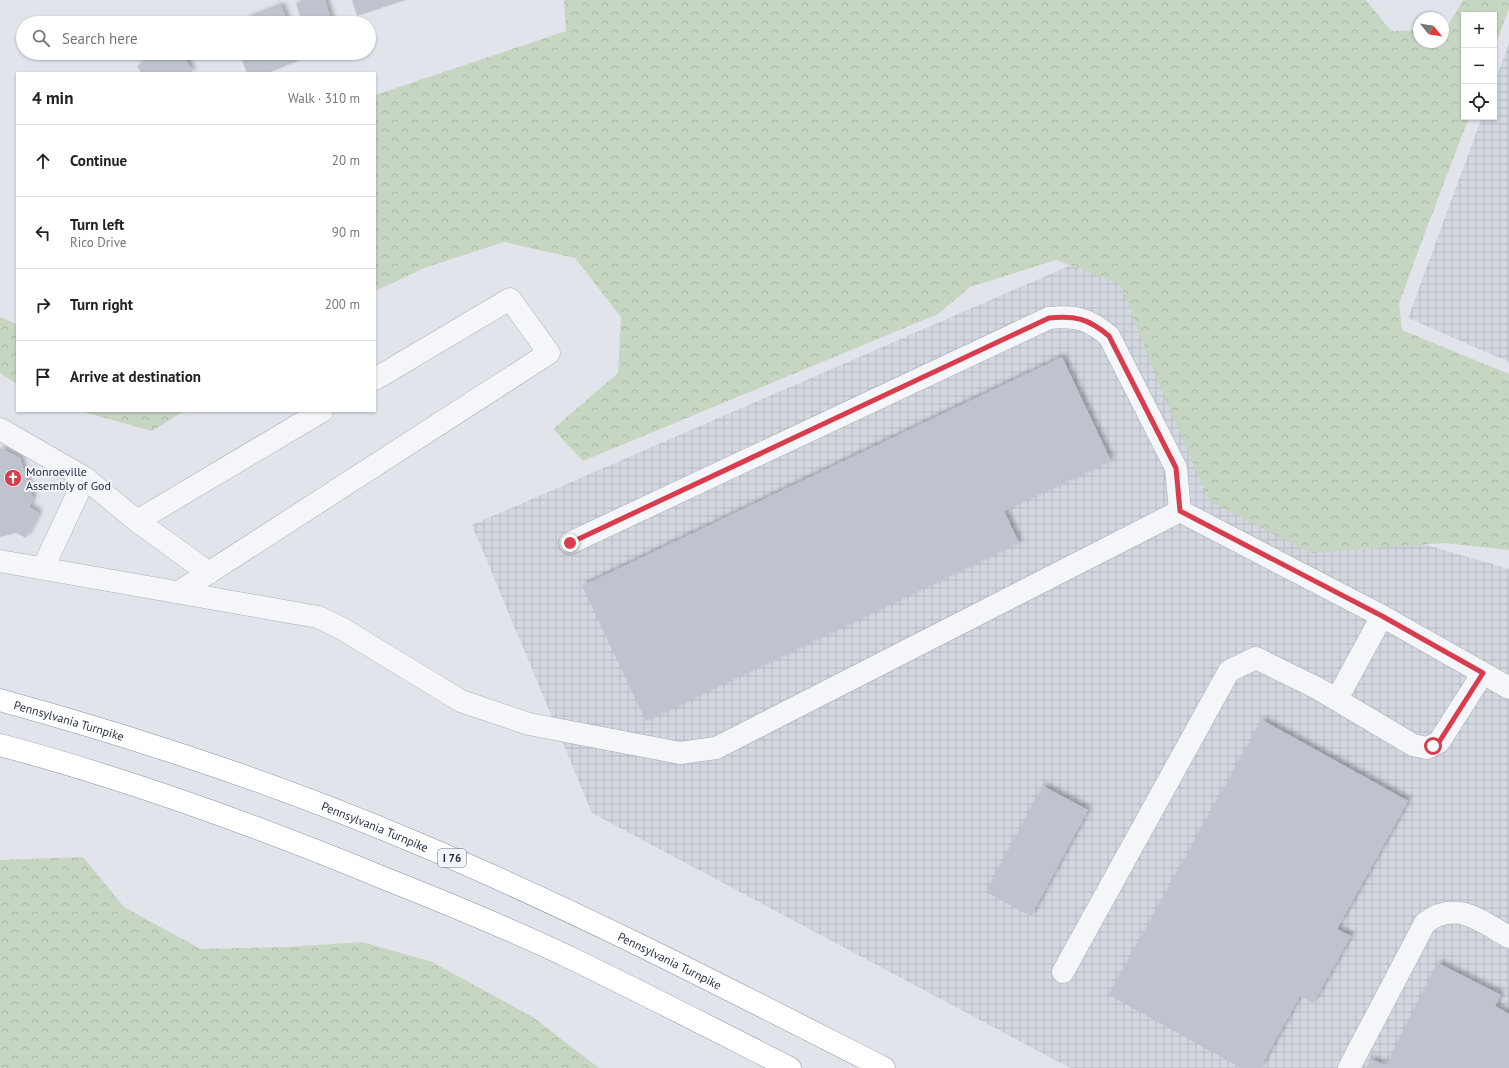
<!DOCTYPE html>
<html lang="en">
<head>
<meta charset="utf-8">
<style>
	body { margin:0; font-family:"PT Sans",sans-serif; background:#f2f2f2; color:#222 }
	.controls { position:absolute; right:12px; top:12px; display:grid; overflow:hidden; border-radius:0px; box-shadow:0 1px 3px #0004 }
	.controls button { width:36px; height:36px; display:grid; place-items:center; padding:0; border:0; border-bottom:1px solid #e0e0e0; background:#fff; color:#222; font:20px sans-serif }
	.compass { position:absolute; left:1413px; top:12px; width:36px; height:36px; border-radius:50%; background:#fff; box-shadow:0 1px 3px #0004; rotate:120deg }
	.stop { position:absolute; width:12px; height:12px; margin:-9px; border:3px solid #d93d4d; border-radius:50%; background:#fff }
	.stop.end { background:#d93d4d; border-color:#fff; box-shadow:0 1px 4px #0008 }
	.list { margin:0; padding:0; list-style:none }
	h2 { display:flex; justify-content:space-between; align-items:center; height:52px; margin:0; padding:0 16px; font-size:17px }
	h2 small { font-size:13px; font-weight:400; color:#767676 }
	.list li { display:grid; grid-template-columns:26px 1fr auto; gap:12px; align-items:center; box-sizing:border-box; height:72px; padding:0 16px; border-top:1px solid #e0e0e0 }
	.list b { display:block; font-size:15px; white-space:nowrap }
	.list p { margin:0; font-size:13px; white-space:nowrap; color:#767676 }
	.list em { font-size:13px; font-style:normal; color:#767676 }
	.icon { flex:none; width:22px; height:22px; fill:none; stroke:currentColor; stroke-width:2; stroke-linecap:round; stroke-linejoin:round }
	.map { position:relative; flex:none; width:1509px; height:1068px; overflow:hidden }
	.search { position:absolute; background:#fff; box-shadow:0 1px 3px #0004; left:16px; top:16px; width:360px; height:44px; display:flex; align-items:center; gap:10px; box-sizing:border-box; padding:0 14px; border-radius:22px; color:#767676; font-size:15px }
	.panel { position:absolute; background:#fff; box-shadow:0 1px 3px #0004; left:16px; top:72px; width:360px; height:340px; border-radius:0px }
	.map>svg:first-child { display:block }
	.industrial { fill:url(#industrial-grid) }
	.forest { fill:url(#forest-crowns) }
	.building { fill:#bec3ce; filter:url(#shadow) }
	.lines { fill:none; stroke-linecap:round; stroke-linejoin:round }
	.minor-casing { stroke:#aaafb9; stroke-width:23 }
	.highway-casing { stroke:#8791a3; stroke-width:23 }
	.minor { stroke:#f4f6f9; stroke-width:22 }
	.highway { stroke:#fff; stroke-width:22 }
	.route { stroke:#d93d4d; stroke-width:5 }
	.labels { text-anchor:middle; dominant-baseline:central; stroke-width:4; stroke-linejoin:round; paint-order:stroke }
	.shield { fill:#f1f4f8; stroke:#646c7a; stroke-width:1 }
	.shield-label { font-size:11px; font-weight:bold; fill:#283144 }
	.poi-label { font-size:12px; fill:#283144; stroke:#f1f4f8; text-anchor:start }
	.street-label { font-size:12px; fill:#283144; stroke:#f1f4f8 }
</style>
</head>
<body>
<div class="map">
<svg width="1509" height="1068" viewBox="0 0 1509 1068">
	<defs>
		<pattern id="industrial-grid" width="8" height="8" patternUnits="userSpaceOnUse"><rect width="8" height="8" fill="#d3d7e0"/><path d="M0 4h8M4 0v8" fill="none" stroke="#b5b9c1"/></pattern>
		<pattern id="forest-crowns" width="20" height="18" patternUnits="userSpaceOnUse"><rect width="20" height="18" fill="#c6d6c2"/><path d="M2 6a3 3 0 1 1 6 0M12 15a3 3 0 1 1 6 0" fill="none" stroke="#aab8a8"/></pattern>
		<filter id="shadow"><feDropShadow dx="3.5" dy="-3.5" stdDeviation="2" flood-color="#0004"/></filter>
	</defs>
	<rect width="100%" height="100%" fill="#e1e5eb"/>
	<!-- industrial -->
	<path class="industrial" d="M1509,43V362L1408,318L1482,117H1494V84Z
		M1122,243L1252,494L1509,569V1068H1070L592,813L472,525Z"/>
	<!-- forest -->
	<path class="forest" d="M564,0H1366L1391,31L1419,30V42H1443V29H1446L1463,0H1509V8L1494,49V15H1464V117H1469L1420,246L1399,304L1402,330L1509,374V550L1444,543L1310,553L1209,501L1158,381L1120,284L1056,260L970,287L938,314L583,461L553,429L618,373L621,317L575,258L504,242L427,267L375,291V95L566,31Z
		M0,317L17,324V384L0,373Z
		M80,411H184L152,431Z
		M83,857L124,907L201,949L286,947L362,942L432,962L533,1017L599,1068H0V860Z"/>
	<!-- building -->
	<path class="building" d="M306,0H325L332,23H302L296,3Z
		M352,0H405L357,16Z
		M281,6L288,23H246L244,21Z
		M159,53H182L193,73H141L137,66Z
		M239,53H300L302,59L268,73H247Z
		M1062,357L1111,461L1004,511L1019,543L646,721L582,586Z
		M0,448L20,458L33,499L29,507L39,513L26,538L16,533L0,537Z
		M1262,720L1408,801L1337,929L1351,936L1313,1003L1300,996L1260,1068H1241L1109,995Z
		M1043,786L1088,810L1031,916L986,892Z
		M1438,963L1501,995L1495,1006L1509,1014V1068H1366L1371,1059L1386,1066Z"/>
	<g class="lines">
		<defs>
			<path id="minor" d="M0,429L85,478L137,521L322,411
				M1180,511L1382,616L1509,688
				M137,521L209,573
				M570,543L1049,318C1075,315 1089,319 1109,336L1176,468L1180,511
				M0,561L318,617L341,628L461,701L529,724L680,753L716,748L1180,511
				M43,568L85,478
				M179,592L549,353L510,299L375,379
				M1337,699L1382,616
				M1063,972L1229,671L1256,658L1317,688L1413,745L1427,748L1439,742L1483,673
				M1349,1068L1425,923C1456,899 1480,921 1509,937"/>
			<g id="highway">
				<path id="s1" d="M0,700C142,739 283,786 419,844C578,911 730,990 884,1068"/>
				<path d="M0,745C132,780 260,827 386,879C449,904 513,930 575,960C647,995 719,1032 790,1068"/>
			</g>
		</defs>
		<!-- minor casing -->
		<use href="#minor" class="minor-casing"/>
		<!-- highway casing -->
		<use href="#highway" class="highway-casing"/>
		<!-- minor -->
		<use href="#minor" class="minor"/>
		<!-- highway -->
		<use href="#highway" class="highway"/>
	</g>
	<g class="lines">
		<!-- route -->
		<path class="route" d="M570,543L1049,318C1075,315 1089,319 1109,336L1176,468L1180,511L1382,616L1483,673L1439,742L1433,746"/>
	</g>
	<!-- icons -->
	<defs>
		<symbol id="church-disc" viewBox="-11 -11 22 22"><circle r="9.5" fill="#d93d4d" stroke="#f1f4f8"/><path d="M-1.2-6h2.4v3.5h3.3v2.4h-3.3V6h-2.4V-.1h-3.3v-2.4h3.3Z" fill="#fff"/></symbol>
	</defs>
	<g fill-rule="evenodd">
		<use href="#church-disc" x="3" y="468" width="20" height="20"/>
	</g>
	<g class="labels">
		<!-- shield labels -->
		<rect class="shield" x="438" y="849" width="28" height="18" rx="3"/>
		<g class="shield-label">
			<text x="452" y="858">I 76</text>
		</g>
		<!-- poi labels -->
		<g class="poi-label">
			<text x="26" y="471">Monroeville<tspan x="26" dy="14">Assembly of God</tspan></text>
		</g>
		<!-- street labels -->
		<g class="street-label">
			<text stroke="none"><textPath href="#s1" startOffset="72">Pennsylvania Turnpike</textPath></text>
			<text stroke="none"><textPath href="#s1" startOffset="396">Pennsylvania Turnpike</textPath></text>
			<text stroke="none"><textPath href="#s1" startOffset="720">Pennsylvania Turnpike</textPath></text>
		</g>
	</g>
</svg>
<div class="controls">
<button>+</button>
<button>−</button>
<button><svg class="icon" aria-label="locate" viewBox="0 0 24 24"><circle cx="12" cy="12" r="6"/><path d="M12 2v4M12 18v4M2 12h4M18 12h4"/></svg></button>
</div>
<svg class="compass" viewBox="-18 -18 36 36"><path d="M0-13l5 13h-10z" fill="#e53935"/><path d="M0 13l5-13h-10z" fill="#767676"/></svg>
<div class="stop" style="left:1433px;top:746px"></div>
<div class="stop end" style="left:570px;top:543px"></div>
<div class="search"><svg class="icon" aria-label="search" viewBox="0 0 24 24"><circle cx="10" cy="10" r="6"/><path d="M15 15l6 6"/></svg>Search here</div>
<section class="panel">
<h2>4 min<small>Walk · 310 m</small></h2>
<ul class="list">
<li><svg class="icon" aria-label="ahead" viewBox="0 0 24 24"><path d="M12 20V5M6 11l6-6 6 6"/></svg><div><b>Continue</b></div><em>20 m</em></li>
<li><svg class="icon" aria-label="left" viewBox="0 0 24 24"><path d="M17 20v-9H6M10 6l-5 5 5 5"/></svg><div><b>Turn left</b><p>Rico Drive</p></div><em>90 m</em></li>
<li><svg class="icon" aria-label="right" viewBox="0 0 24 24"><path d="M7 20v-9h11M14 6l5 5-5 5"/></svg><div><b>Turn right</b></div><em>200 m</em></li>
<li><svg class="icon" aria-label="arrive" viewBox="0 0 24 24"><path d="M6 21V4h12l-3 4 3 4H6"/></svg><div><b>Arrive at destination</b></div></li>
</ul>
</section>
</div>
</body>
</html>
